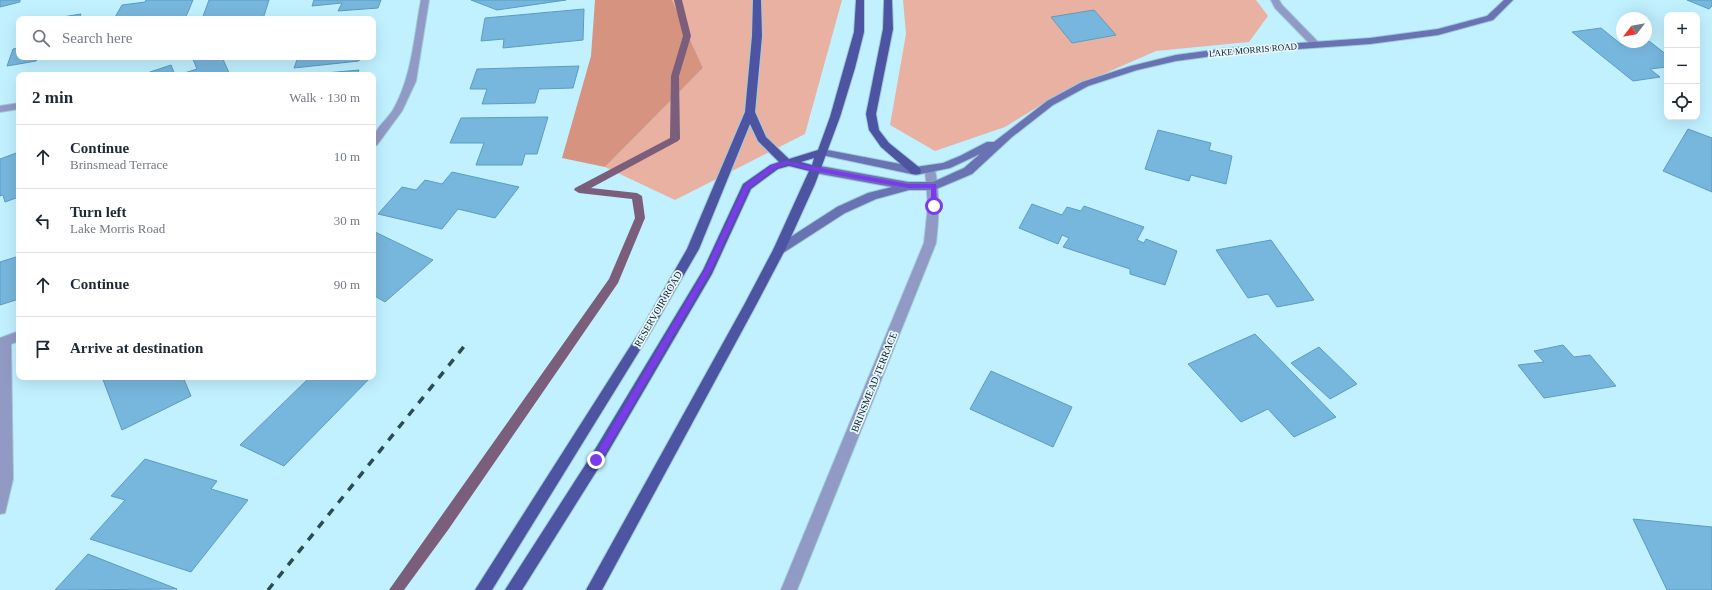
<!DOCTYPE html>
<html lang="en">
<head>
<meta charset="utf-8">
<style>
	body { margin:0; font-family:"Times New Roman",serif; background:#f2f2f3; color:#1f2937 }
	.controls { position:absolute; right:12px; top:12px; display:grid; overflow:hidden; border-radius:8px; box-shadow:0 4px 16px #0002 }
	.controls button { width:36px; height:36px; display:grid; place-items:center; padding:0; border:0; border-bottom:1px solid #e0e1e3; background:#fff; color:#1f2937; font:20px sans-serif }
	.compass { position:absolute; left:1616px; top:12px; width:36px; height:36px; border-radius:50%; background:#fff; box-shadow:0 4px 16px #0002; rotate:239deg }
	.stop { position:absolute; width:12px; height:12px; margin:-9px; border:3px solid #7c3aed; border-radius:50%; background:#fff }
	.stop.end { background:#7c3aed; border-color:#fff; box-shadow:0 1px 4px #0008 }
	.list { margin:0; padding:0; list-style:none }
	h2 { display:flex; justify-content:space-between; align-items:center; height:52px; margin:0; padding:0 16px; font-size:17px }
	h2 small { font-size:13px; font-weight:400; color:#747a83 }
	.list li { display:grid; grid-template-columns:26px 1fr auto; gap:12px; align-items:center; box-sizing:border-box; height:64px; padding:0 16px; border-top:1px solid #e0e1e3 }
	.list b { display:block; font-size:15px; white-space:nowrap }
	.list p { margin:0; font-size:13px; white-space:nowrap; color:#747a83 }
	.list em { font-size:13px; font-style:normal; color:#747a83 }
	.icon { flex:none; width:22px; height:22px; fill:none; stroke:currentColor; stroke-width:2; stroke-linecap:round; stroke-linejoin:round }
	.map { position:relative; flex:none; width:1712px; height:590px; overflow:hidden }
	.search { position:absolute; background:#fff; box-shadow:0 4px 16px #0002; left:16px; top:16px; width:360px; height:44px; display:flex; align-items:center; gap:10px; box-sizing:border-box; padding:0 14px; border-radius:8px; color:#747a83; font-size:15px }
	.panel { position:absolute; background:#fff; box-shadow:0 4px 16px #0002; left:16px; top:72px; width:360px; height:308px; border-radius:8px }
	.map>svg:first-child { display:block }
	.green { fill:#e8b1a1 }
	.forest { fill:#d69380 }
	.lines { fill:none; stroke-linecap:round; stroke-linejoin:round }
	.stream { fill:#7b5e7c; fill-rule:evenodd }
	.building { fill:#77b6dd; stroke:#5b9cc3 }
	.street-casing { stroke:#9fcbd8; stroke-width:2 }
	.secondary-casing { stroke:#9fcbd8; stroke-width:2 }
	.primary-casing { stroke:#9fcbd8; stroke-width:2 }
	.street { fill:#9199c5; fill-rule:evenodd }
	.secondary { fill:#6972b2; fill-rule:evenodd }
	.primary { fill:#4d55a3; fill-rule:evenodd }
	.rail { stroke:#2c4c55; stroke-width:3.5; stroke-dasharray:8 8; stroke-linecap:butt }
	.route { fill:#7c3aed }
	.labels { text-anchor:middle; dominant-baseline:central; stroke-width:3.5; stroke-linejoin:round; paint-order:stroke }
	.far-street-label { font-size:9px; fill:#031e25; stroke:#e9f8fd }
	.street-label { font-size:10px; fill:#031e25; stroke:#e9f8fd }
</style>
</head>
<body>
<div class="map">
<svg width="1712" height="590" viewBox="0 0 1712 590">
	<rect width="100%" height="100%" fill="#c1f1ff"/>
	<!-- green -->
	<path class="green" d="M672,0H842L805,134L675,200L605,167L703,68Z
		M903,0H1256L1268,16L1249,42L1156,51L1060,93L1005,127L935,151L890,125L906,34Z"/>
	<!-- forest -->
	<path class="forest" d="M595,0H672L703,68L605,167L562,158L591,56Z"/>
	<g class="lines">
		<!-- stream -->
		<path class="stream" d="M674,0H682L691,36L679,76L680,139L678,141L591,188L637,193L642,196L645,218L618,283L448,530L404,590H389L609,279L635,218L632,199L579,193L574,190L575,188L670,138L671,76L683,36Z"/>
	</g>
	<!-- building -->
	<path class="building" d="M0,0H20V2L0,7Z
		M146,0H193L185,19H114L122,5L145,2Z
		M209,0H269L263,19H222L223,17L202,19Z
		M314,0H381L378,8L338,11L342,3L312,6Z
		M471,0H566L497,10Z
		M1687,0H1712V6L1709,9Z
		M584,9L583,40L503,48L504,39L481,41L485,18Z
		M1094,10L1116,35L1072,43L1051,17Z
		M81,14L79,19H50Z
		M1601,28L1622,45L1649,41L1667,55V67L1650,69L1660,77L1633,81L1572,32Z
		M19,48V57H46L37,59L36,61L7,66L13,49Z
		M192,57H222L230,75H178L197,69Z
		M298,57H360L359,61L294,68Z
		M171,65L175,75H141Z
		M579,66L573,88L539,89L535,103L482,104L487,89H470L477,69Z
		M359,70L357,75H303Z
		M548,117L537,154H525L522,165H476L484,143H450L461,118Z
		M1688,129L1712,138V192L1663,171Z
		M1158,130L1211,143L1209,150L1232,156L1226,184L1191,175L1189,181L1145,169Z
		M19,152V197L5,202L3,195L0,196V159Z
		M452,172L519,187L495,218L458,209L442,229L378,214L402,187L416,190L425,180L442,184Z
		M1032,204L1062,215L1067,207L1081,211L1084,206L1144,227L1137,240L1144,243L1146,239L1177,251L1165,285L1130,274V269L1063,247L1069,238L1062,235L1058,244L1019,228Z
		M373,231L433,260L385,302L373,295Z
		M1271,240L1314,300L1277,307L1268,294L1248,298L1216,250Z
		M19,256V299L0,305V262Z
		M1255,334L1336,417L1294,437L1268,409L1241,422L1188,364Z
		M1563,345L1574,357L1590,355L1616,386L1544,398L1518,365L1544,362L1534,351Z
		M1319,347L1357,384L1330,399L1291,363Z
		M991,371L1072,407L1053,447L970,409Z
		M102,377H183L191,396L122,430Z
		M310,377H371L284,466L240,445Z
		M145,459L217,481L211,489L248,500L191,572L90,539L125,500L111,496Z
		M1633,519L1712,527V590H1667Z
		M88,554L177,589L55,590Z"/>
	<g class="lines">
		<defs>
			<path id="street" d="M421,0H429L416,81L402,111L377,145L373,146C373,128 384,124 393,110C412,77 414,37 421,0Z
				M1271,0H1279L1282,5L1318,42L1320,44L1318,46H1312L1275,8Z
				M19,103V109L0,112V106Z
				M930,166L934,167L935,170C940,195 939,218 936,243L797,590H781L924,243L928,206L925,170L926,167Z
				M19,331V341L11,344L13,479L5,513L0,514V338Z"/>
			<path id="secondary" d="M1504,0H1513L1493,20L1438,35L1370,44L1228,54L1176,61L1137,70L1088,86L1053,105L1012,137L972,174L934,190H909L876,199L845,213L783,253L779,254L775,253L773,250L775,247L837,207L868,193L892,187L815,173L811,171L810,169L811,167L815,165L908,182H933L964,168L980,154L950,168L916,175L822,155L817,152L818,150L822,149L916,167L943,163L960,156L987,142H994L1047,101L1082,82L1131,66L1176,55L1228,48L1370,38L1438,29L1487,16Z"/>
			<path id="primary" d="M753,0H761L762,36L755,112L766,137L789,159L818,150L830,117L854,32L856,0H864V32L855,68L840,117L815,184L785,250L755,307L602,590H586L744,305L773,250L809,171L789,166L778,169L751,189L712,274L601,464L522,590H505L591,456L703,270L743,184L770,165L779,162L758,141L750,124L699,249L648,337L492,590H475L640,331L687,249L745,112L752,36ZM814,158L812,165L801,162Z
				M884,0H892L893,29L876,114L879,130L889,143L920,168L921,171L920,174H912L881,147L869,130L866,114L883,29Z"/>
		</defs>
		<!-- street casing -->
		<use href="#street" class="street-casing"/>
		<!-- secondary casing -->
		<use href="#secondary" class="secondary-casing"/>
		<!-- primary casing -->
		<use href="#primary" class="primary-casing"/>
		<!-- street -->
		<use href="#street" class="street"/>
		<!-- secondary -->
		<use href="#secondary" class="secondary"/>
		<!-- primary -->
		<use href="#primary" class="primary"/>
		<!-- rail -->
		<path class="rail" d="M268,590L466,344"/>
	</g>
	<!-- route -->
	<path class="route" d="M786,161L815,167L908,184H936L937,206L934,208L931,206V188H908L815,171L787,164L776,168L749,188L711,270L599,463H594V458L705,270L745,185L772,165Z"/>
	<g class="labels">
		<!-- far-street labels -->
		<g class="far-street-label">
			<text transform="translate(1253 50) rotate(-5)">LAKE MORRIS ROAD</text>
		</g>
		<!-- street labels -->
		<g class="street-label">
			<text transform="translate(658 309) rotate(-60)">RESERVOIR ROAD</text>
			<text transform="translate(874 382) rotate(-68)">BRINSMEAD TERRACE</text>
		</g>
	</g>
</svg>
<div class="controls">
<button>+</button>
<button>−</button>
<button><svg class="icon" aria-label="locate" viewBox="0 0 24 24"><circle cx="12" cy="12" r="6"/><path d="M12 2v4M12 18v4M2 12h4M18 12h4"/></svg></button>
</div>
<svg class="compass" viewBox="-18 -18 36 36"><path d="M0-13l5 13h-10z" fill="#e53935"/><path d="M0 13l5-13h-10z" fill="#747a83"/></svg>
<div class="stop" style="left:934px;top:206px"></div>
<div class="stop end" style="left:596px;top:460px"></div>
<div class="search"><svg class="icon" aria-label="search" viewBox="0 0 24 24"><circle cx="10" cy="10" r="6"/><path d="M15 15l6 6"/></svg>Search here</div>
<section class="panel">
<h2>2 min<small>Walk · 130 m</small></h2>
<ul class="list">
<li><svg class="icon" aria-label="ahead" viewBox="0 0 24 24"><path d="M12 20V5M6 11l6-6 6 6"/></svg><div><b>Continue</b><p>Brinsmead Terrace</p></div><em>10 m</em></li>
<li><svg class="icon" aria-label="left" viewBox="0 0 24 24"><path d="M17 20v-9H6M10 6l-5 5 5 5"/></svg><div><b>Turn left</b><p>Lake Morris Road</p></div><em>30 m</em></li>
<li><svg class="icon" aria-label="ahead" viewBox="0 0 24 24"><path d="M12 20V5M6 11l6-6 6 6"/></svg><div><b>Continue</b></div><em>90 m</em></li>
<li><svg class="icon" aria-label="arrive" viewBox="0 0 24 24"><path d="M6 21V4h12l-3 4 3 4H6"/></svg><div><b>Arrive at destination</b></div></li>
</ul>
</section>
</div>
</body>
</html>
